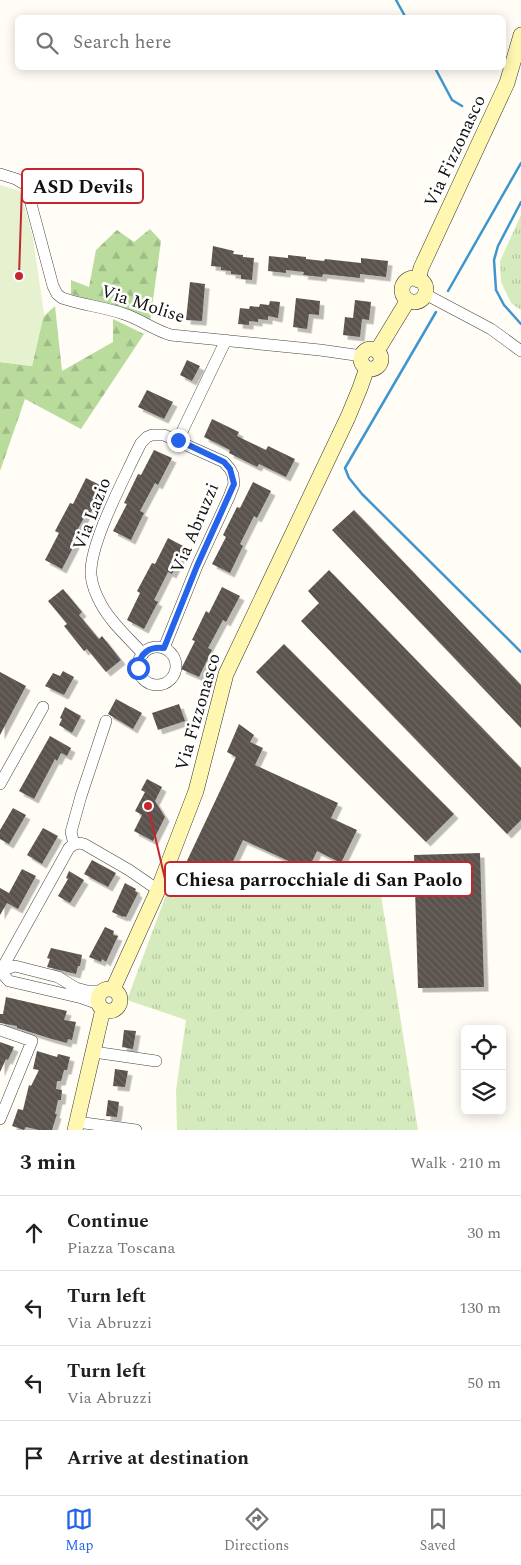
<!DOCTYPE html>
<html lang="en">
<head>
<meta charset="utf-8">
<style>
	body { margin:0; font-family:Spectral,serif; background:#f2f2f2; color:#202124 }
	.controls { position:absolute; right:15px; bottom:15px; display:grid; overflow:hidden; border-radius:8px; box-shadow:0 2px 12px #0003 }
	.controls button { width:45px; height:45px; display:grid; place-items:center; padding:0; border:0; border-bottom:1px solid #e0e0e0; background:#fff; color:#202124; font:25px sans-serif }
	.stop { position:absolute; width:15px; height:15px; margin:-11px; border:4px solid #2563eb; border-radius:50%; background:#fff }
	.stop.end { background:#2563eb; border-color:#fff; box-shadow:0 1px 5px #0008 }
	.list { margin:0; padding:0; list-style:none }
	h2 { display:flex; justify-content:space-between; align-items:center; height:65px; margin:0; padding:0 20px; font-size:21px }
	h2 small { font-size:16px; font-weight:400; color:#757577 }
	.list li { display:grid; grid-template-columns:32px 1fr auto; gap:15px; align-items:center; box-sizing:border-box; height:75px; padding:0 20px; border-top:1px solid #e0e0e0 }
	.list b { display:block; font-size:19px; white-space:nowrap }
	.list p { margin:0; font-size:16px; white-space:nowrap; color:#757577 }
	.list em { font-size:16px; font-style:normal; color:#757577 }
	.icon { flex:none; width:28px; height:28px; fill:none; stroke:currentColor; stroke-width:2; stroke-linecap:round; stroke-linejoin:round }
	.map { position:relative; flex:none; width:521px; height:1130px; overflow:hidden }
	.search { position:absolute; background:#fff; box-shadow:0 2px 12px #0003; left:15px; right:15px; top:15px; height:55px; display:flex; align-items:center; gap:12px; box-sizing:border-box; padding:0 18px; border-radius:8px; color:#757577; font-size:19px }
	.sheet { height:365px; background:#fff }
	nav { display:flex; justify-content:space-around; align-items:center; box-sizing:border-box; height:70px; border-top:1px solid #e0e0e0; background:#fff; font-size:14px; color:#757577 }
	nav a { display:grid; justify-items:center; gap:2px }
	nav .on { color:#2563eb }
	.map>svg:first-child { display:block }
	.grass { fill:url(#grass-tufts) }
	.forest { fill:url(#forest-firs) }
	.pitch { fill:#e6f2cf }
	.lines { fill:none; stroke-linecap:round; stroke-linejoin:round }
	.stream { stroke:#3f96cf; stroke-width:2.5 }
	.building { fill:url(#building-back-hatch); filter:url(#shadow) }
	.minor-casing { stroke:#444; stroke-width:12 }
	.secondary-casing { stroke:#333; stroke-width:16 }
	.minor { stroke:#fff; stroke-width:11 }
	.secondary { stroke:#fff6b0; stroke-width:15 }
	.route { stroke:#2563eb; stroke-width:6 }
	.labels { text-anchor:middle; dominant-baseline:central; stroke-width:5; stroke-linejoin:round; paint-order:stroke }
	.street-label { font-size:18px; fill:#111; stroke:#fff }
	.leader { fill:none; stroke:#c4262e; stroke-width:2 }
	.callout-dot { fill:#c4262e; stroke:#fff; stroke-width:2 }
	.callout { fill:#fff; stroke:#c4262e; stroke-width:2 }
	.callout-label { font-size:19px; text-anchor:middle; font-weight:bold; fill:#111 }
</style>
</head>
<body>
<div class="map">
<svg width="521" height="1130" viewBox="0 0 521 1130">
	<defs>
		<pattern id="grass-tufts" width="24" height="20" patternUnits="userSpaceOnUse" patternTransform="scale(1.25)"><rect width="24" height="20" fill="#d5ebbd"/><path d="M3 7l-1-3M5 7V3M7 7l1-3M15 17l-1-3M17 17v-4M19 17l1-3" fill="none" stroke="#b6c8a1"/></pattern>
		<pattern id="forest-firs" width="22" height="20" patternUnits="userSpaceOnUse" patternTransform="scale(1.25)"><rect width="22" height="20" fill="#b9dc9c"/><path d="M5 1l3.5 6h-7zM16 11l3.5 6h-7z" fill="#9ebc85"/></pattern>
		<pattern id="building-back-hatch" width="6" height="6" patternUnits="userSpaceOnUse" patternTransform="scale(1.25)"><rect width="6" height="6" fill="#5a524d"/><path d="M-1 5l2 2M0 0l6 6M5-1l2 2" fill="none" stroke="#6d6662"/></pattern>
		<filter id="shadow"><feDropShadow dx="4.5" dy="4.5" stdDeviation="0" flood-color="#0004"/></filter>
	</defs>
	<rect width="100%" height="100%" fill="#fffdf5"/>
	<!-- grass -->
	<path class="grass" d="M521,215V310L511,303L501,282L500,261Z
		M378,876L418,1130H177L176,1090L186,1020L127,1000L169,887Z"/>
	<!-- forest -->
	<path class="forest" d="M150,229L161,241L150,322L102,303L71,294V280L89,287L96,250L117,230L134,242Z
		M55,306L62,371L113,342V319L144,334L81,429L25,399L0,471V362L32,366L43,317Z"/>
	<!-- pitch -->
	<path class="pitch" d="M0,185L20,191L33,238L44,314L32,366L0,362Z"/>
	<g class="lines">
		<!-- stream -->
		<path class="stream" d="M396,0L406,18
			M435,68L452,100L462,106
			M521,202L498,246L494,260L496,290L504,305L521,324
			M448,291L521,163
			M436,312L345,468L349,478L362,494L521,652"/>
	</g>
	<!-- building -->
	<path class="building" d="M213,246L234,251L233,254L243,255V257L254,258L252,280L241,279V275L231,274V271L221,270V267L211,266Z
		M288,255L306,257V259L324,261L325,259L361,263V258L388,261L386,277L360,274V278L323,274L322,277L303,275L304,272L286,270V273L268,271L269,256L288,258Z
		M190,282L205,284L202,321L186,320Z
		M296,298L320,301L319,315L309,314L307,329L293,327Z
		M355,300L371,302L369,320L362,319L360,337L343,335L345,317L353,318Z
		M270,301L280,302L278,318L268,316V320L258,319V322L249,321V325L238,324L240,308L249,309L250,306L259,307L260,304L269,305Z
		M187,360L200,366L192,381L180,375Z
		M147,390L173,402L164,419L138,407Z
		M212,419L239,432L237,436L266,450L268,446L295,459L286,477L259,464L257,467L229,453L230,450L204,437Z
		M154,450L172,458L158,485L155,483L140,511L144,513L131,540L113,531L127,504L124,503L138,474L141,475Z
		M86,478L104,487L90,514L87,512L72,540L76,542L62,569L45,560L59,533L55,531L70,503L73,504Z
		M253,482L271,491L257,518L254,516L240,544L243,546L230,573L212,564L226,537L223,535L237,507L240,508Z
		M354,510L521,685V728L332,530Z
		M168,538L185,547L172,574L168,572L154,600L158,602L144,629L127,620L140,593L137,591L152,563L155,564Z
		M329,570L521,768V820L507,834L301,621L319,603L308,591Z
		M222,587L240,596L226,622L223,620L208,648L212,650L199,677L181,669L195,641L192,640L206,611L209,613Z
		M63,589L82,612L79,615L99,639L102,636L121,660L106,672L87,649L84,651L64,626L67,624L48,601Z
		M284,644L454,814L426,842L256,672Z
		M63,671L74,677L64,695L45,686L53,673L60,676Z
		M0,672L26,686L0,735Z
		M116,699L142,713L133,729L108,714Z
		M179,704L185,721L158,730L152,713Z
		M65,707L81,716L72,733L59,725L62,719L60,718Z
		M239,724L254,735L250,742L263,748L255,765L338,803L331,818L357,830L341,863L317,851L308,870L243,840L227,874L209,865L205,874L185,865L236,757L227,752Z
		M50,736L71,748L67,756L61,753L57,761L55,759L34,799L19,791Z
		M147,779L162,787L155,801L165,817L153,841L134,831L142,815L135,811L145,792L141,790Z
		M13,808L26,815L9,844L0,839V830Z
		M43,828L58,836L42,864L27,855Z
		M480,853L484,987L418,988L414,855Z
		M92,860L116,873L108,887L84,874Z
		M22,869L36,876L18,909L7,903L0,915V888L9,893Z
		M69,871L84,880L70,903L58,896L68,879L66,878Z
		M125,883L136,889L135,891L138,893L126,917L123,916V917L112,912Z
		M105,927L114,931L113,935L118,936L106,962L102,959L101,962L89,957Z
		M51,948L82,955L80,966H78L76,974L47,967L50,959L47,958Z
		M6,997L67,1011L64,1020L76,1022L72,1040L68,1039L67,1043L52,1039L17,1028V1026L0,1023V1014H3Z
		M124,1030L136,1031L133,1049L122,1047Z
		M0,1042L14,1047L8,1060L6,1059L0,1072Z
		M37,1051L57,1057L58,1054L70,1057L67,1070H64L61,1081H57L56,1089L62,1090L61,1100H58L55,1114H57L52,1130H39L26,1127L24,1130L12,1126L18,1109L23,1110L29,1085L31,1086L39,1070L33,1069Z
		M115,1069L128,1071L125,1087L113,1086Z
		M108,1100L119,1102L117,1117L106,1116Z"/>
	<g class="lines">
		<defs>
			<path id="minor" d="M0,174L16,179L26,185L53,286L57,294L62,298C82,305 104,307 124,314C140,319 154,330 171,335L320,350L362,356
				M425,294L491,329L521,351
				M178,440L226,340
				M138 666a19 19 0 1 1 38 0a19 19 0 1 1-38 0Z
				M143,654C129,638 111,623 101,604C96,595 92,585 91,575C89,546 121,485 134,457L141,443L147,437L152,435H164L224,462L230,469L233,475L234,484L229,497L197,566L164,648
				M0,784L43,707
				M74,844L71,832L81,796L106,721
				M0,972L69,848C74,844 77,842 84,844L129,870L158,890
				M99,1004L82,998L9,981L0,971L15,966L58,977L76,988L87,991H102
				M0,1030L32,1041L0,1119
				M94,1052L156,1061
				M77,1122L136,1130"/>
			<path id="secondary" d="M402 290a12 12 0 1 1 24 0a12 12 0 1 1-24 0Z
				M418,280L421,268L507,83L521,35
				M361 359a10 10 0 1 1 20 0a10 10 0 1 1-20 0Z
				M377,351L408,300
				M98 1000a11 11 0 1 1 22 0a11 11 0 1 1-22 0Z
				M113,989L158,890L196,791L226,674L348,417L360,388L367,368
				M75,1130L103,1009"/>
		</defs>
		<!-- minor casing -->
		<use href="#minor" class="minor-casing"/>
		<!-- secondary casing -->
		<use href="#secondary" class="secondary-casing"/>
		<!-- minor -->
		<use href="#minor" class="minor"/>
		<!-- secondary -->
		<use href="#secondary" class="secondary"/>
	</g>
	<g class="lines">
		<!-- route -->
		<path class="route" d="M138,668C140,653 149,646 164,648L197,566L234,484L230,469L224,462L178,440"/>
	</g>
	<g class="labels">
		<!-- street labels -->
		<g class="street-label">
			<text transform="translate(455 151) rotate(-65)">Via Fizzonasco</text>
			<text transform="translate(143 304) rotate(18)">Via Molise</text>
			<text transform="translate(92 514) rotate(-69)">Via Lazio</text>
			<text transform="translate(195 528) rotate(-67)">Via Abruzzi</text>
			<text transform="translate(198 712) rotate(-74)">Via Fizzonasco</text>
		</g>
	</g>
	<!-- callouts -->
	<path class="leader" d="M19 276L22 186M148 806L165 879"/>
	<g class="callout-dot">
		<circle cx="19" cy="276" r="5"/>
		<circle cx="148" cy="806" r="5"/>
	</g>
	<g class="callout">
		<rect x="22" y="169" width="121" height="34" rx="5"/>
		<rect x="165" y="862" width="307" height="34" rx="5"/>
	</g>
	<g class="callout-label">
		<text x="83" y="193">ASD Devils</text>
		<text x="319" y="886">Chiesa parrocchiale di San Paolo</text>
	</g>
</svg>
<div class="controls">
<button><svg class="icon" aria-label="locate" viewBox="0 0 24 24"><circle cx="12" cy="12" r="6"/><path d="M12 2v4M12 18v4M2 12h4M18 12h4"/></svg></button>
<button><svg class="icon" aria-label="layers" viewBox="0 0 24 24"><path d="M12 4l9 5-9 5-9-5zM3 14l9 5 9-5"/></svg></button>
</div>
<div class="stop" style="left:138px;top:668px"></div>
<div class="stop end" style="left:178px;top:440px"></div>
<div class="search"><svg class="icon" aria-label="search" viewBox="0 0 24 24"><circle cx="10" cy="10" r="6"/><path d="M15 15l6 6"/></svg>Search here</div>
</div>
<section class="sheet">
<h2>3 min<small>Walk · 210 m</small></h2>
<ul class="list">
<li><svg class="icon" aria-label="ahead" viewBox="0 0 24 24"><path d="M12 20V5M6 11l6-6 6 6"/></svg><div><b>Continue</b><p>Piazza Toscana</p></div><em>30 m</em></li>
<li><svg class="icon" aria-label="left" viewBox="0 0 24 24"><path d="M17 20v-9H6M10 6l-5 5 5 5"/></svg><div><b>Turn left</b><p>Via Abruzzi</p></div><em>130 m</em></li>
<li><svg class="icon" aria-label="left" viewBox="0 0 24 24"><path d="M17 20v-9H6M10 6l-5 5 5 5"/></svg><div><b>Turn left</b><p>Via Abruzzi</p></div><em>50 m</em></li>
<li><svg class="icon" aria-label="arrive" viewBox="0 0 24 24"><path d="M6 21V4h12l-3 4 3 4H6"/></svg><div><b>Arrive at destination</b></div></li>
</ul>
</section>
<nav>
<a class="on"><svg class="icon" aria-label="map" viewBox="0 0 24 24"><path d="M3 6l6-2 6 2 6-2v14l-6 2-6-2-6 2zM9 4v14M15 6v14"/></svg>Map</a>
<a><svg class="icon" aria-label="directions" viewBox="0 0 24 24"><path d="M12 3l9 9-9 9-9-9zM9 14v-3h6M13 9l2 2-2 2"/></svg>Directions</a>
<a><svg class="icon" aria-label="saved" viewBox="0 0 24 24"><path d="M7 4h10v16l-5-4-5 4z"/></svg>Saved</a>
</nav>
</body>
</html>
